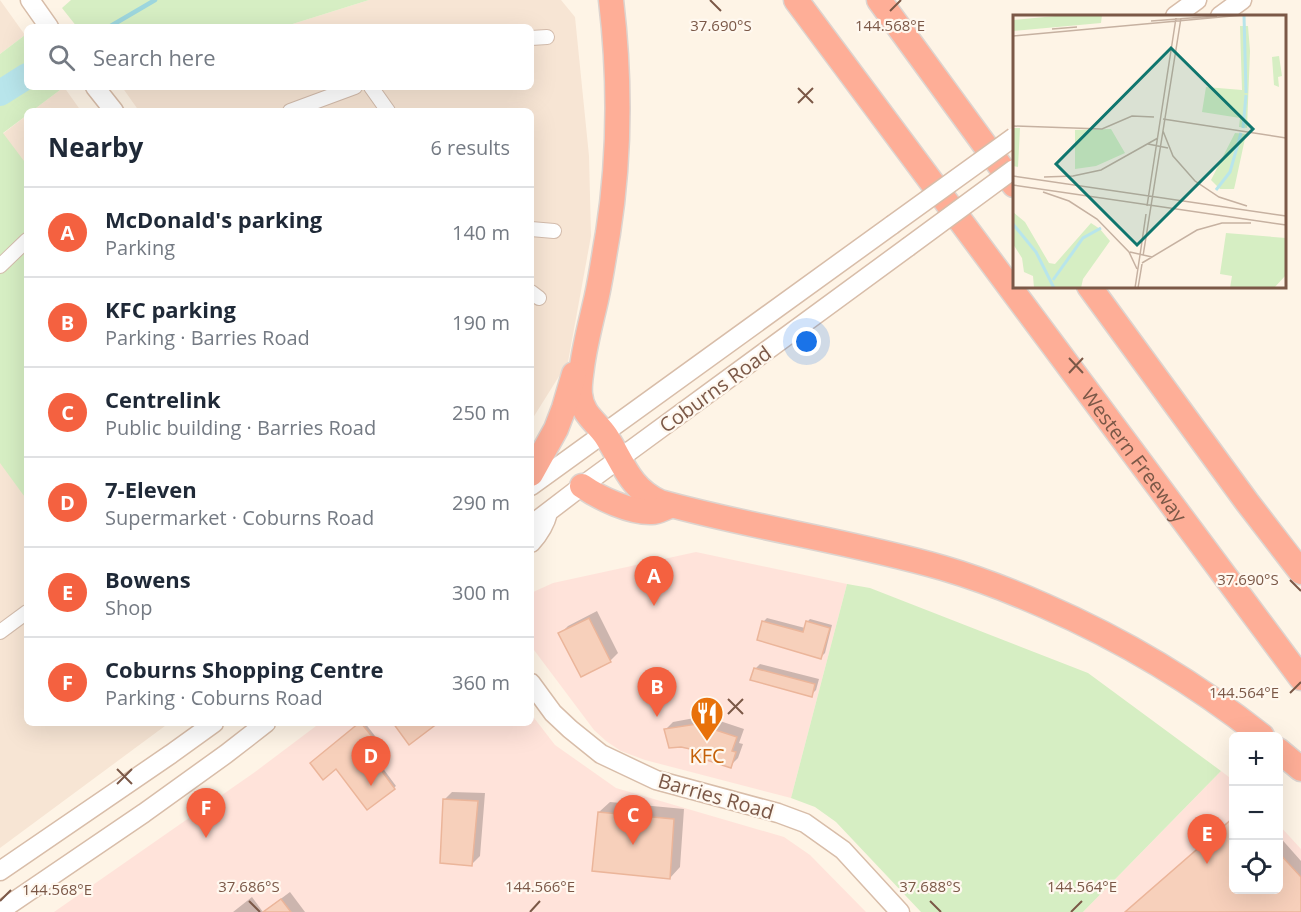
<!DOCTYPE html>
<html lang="en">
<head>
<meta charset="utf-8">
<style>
	body { margin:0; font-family:"Open Sans",sans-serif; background:#f6f6f7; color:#1f2937 }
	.controls { position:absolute; right:18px; bottom:18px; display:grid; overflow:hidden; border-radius:9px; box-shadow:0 6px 24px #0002 }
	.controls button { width:54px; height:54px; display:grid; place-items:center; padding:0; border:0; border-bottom:2px solid #e0e1e3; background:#fff; color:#1f2937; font:30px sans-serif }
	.you { position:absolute; left:807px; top:342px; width:21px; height:21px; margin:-15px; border:4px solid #fff; border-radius:50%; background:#1a73e8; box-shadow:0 0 0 9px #1a73e833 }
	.badge { display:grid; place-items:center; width:39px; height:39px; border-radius:50%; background:#f46140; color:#fff; font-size:20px; font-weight:700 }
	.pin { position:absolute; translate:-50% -50px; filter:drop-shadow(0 2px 3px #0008) }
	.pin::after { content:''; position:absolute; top:32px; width:21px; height:18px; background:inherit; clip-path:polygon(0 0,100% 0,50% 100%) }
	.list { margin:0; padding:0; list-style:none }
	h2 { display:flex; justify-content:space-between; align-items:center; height:78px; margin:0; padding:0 24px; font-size:26px }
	h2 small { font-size:20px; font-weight:400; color:#747a83 }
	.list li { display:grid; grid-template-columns:39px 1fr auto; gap:18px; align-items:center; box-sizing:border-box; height:90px; padding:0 24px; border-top:2px solid #e0e1e3 }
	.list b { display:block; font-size:22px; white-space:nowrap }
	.list p { margin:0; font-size:20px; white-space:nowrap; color:#747a83 }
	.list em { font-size:20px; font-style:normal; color:#747a83 }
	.icon { flex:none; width:33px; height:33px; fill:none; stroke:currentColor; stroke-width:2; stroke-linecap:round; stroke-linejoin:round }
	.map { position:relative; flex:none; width:1301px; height:912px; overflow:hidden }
	.search { position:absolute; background:#fff; box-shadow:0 6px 24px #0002; left:24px; top:24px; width:510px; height:66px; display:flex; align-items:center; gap:15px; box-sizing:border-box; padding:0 21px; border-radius:9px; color:#747a83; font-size:22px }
	.panel { position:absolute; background:#fff; box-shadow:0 6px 24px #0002; left:24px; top:108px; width:510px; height:618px; border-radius:9px }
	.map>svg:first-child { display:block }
	.residential { fill:#f7e5d4 }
	.commercial { fill:#ffe3da }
	.green { fill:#d6eec3 }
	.shadow { fill:#0003 }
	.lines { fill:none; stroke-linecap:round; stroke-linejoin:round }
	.stream { stroke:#9dd6dd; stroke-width:4.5 }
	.river { stroke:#b8e5eb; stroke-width:26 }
	.building { fill:#f7d0bb; stroke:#ebb59a; stroke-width:1.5 }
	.street-casing { stroke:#d4bdad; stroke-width:16 }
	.secondary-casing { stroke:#d8bda9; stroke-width:21 }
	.highway-casing { stroke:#ddd4cf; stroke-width:27 }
	.street { stroke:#fff; stroke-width:14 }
	.secondary { stroke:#fff; stroke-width:18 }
	.highway { stroke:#feae97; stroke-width:24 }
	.secondary-bridge-casing { stroke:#d8bda9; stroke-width:21; stroke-linecap:butt }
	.secondary-bridge { stroke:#fff; stroke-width:18 }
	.ticks { fill:none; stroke:#7b5847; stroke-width:2 }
	.labels { text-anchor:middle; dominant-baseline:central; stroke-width:4.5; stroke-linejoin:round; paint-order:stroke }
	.street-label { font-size:20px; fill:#7b5847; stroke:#fff8ef }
	.food-label { font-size:20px; fill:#c56008; stroke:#fff8ef }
	.inset-river { fill:none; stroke:#b8e5eb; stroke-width:3 }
	.inset-road { fill:none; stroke:#c6b1a1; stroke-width:1.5 }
	.view { fill:#0f766e; fill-opacity:0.15; stroke:#0f766e; stroke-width:3 }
	.inset-edge { fill:none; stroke:#7b5847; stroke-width:3 }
	.ticks-label { font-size:15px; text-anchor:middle; fill:#7b5847; stroke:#fff8ef; stroke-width:4.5; stroke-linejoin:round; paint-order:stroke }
</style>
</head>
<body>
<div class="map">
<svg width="1301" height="912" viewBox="0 0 1301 912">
	<rect width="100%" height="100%" fill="#fef4e6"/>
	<!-- residential -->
	<path class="residential" d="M0,0L25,35L0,54Z
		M369,0H561L575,17L589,156L591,236L568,362L531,421V111H139L122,87H531V27H283Z
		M64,87L81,111H32Z
		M27,115V723H169L0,848V136Z"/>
	<!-- commercial -->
	<path class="commercial" d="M696,552L847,584L791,798L645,760L621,751L606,741L594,730L531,646V593L553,583Z
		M531,714L555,745L616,788L784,837L810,855L866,912H54L255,772L320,723H531Z
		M1221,771L1233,780L1234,890H1278L1279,825L1301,849V912H1083Z"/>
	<!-- green -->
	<path class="green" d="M71,0H369L283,27H77L62,8Z
		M25,35L27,37V87H64L32,111H27V115L3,133L27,165V500L0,463V54Z
		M847,584L870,588L1088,673L1221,771L1083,912H921L836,822L815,807L791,798Z"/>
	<!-- shadow -->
	<path class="shadow" d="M597,611L618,653L610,661L560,634L568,626Z
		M767,618L805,628L807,622L810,619L832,625L825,653L821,657L759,639L764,621Z
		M760,664L819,679L816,690L811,695L755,669Z
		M705,716L744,729L739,743L743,744L738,758L730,766L697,749L666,729L673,722Z
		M361,723H365L375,736L365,744L396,786L367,808Z
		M452,792L485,793L480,856L472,864L444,800Z
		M610,802L684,809L680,867L670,878L599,812Z
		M1234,818V890H1278V835L1301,861V912H1126Z
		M290,892L305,912H233L252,897L263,912Z"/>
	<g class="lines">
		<!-- stream -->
		<path class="stream" d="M109,27L155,0"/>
		<!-- river -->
		<path class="river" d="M0,93L27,76"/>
	</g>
	<!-- building -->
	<path class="building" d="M589,618L611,662L581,677L558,633Z
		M762,621L803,632L806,621L830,628L821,659L757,640Z
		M754,668L815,684L812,697L750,680Z
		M359,723H361L374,739L364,747L395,789L367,810L336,769L323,780L310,763Z
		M393,723H438L409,745Z
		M697,724L737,737L732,751L736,752L731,768L694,756L695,750L681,747L669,748L664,729Z
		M443,799L478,801L472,866L440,863Z
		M598,812L674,819L670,879L592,871Z
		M1233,818V890H1278V852L1301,877V912H1125Z
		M281,899L291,912H263Z"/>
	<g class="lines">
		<defs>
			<path id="street" d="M531,38L547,37
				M371,87L388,111
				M290,111L355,87
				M531,229L554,231
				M0,266L27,240
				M531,292L539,298
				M0,632L27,612"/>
			<path id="secondary" d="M30,0L49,27
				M1175,16L1197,0
				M1220,16L1242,0
				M95,87L114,111
				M531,486L892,225
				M531,525L582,486L908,247
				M531,543C540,533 545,525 548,513
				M531,683L553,713L570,729L601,754L656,780L778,813L805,823L843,850L900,912
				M0,871L171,754L214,723
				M0,911L144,813L226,754L266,723"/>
			<g id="highway">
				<path d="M611,0C620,76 620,156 608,233C604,255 601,278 596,300C591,322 585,344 582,367C581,376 579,385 580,394C582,415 596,421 606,436C623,462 629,488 660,502C753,528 849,541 943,568C977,578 1011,591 1045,606C1123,640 1195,683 1262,736"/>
				<path id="s1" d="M796,0L1301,678"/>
				<path d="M879,0L1014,185"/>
				<path d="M1089,286L1247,502L1301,572"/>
				<path d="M531,474L556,429L564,408L574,374"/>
				<path d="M582,486C599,498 631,513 652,512C658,512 664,508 670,506"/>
				<path d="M1278,750L1301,769"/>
			</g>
		</defs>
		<!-- street casing -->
		<use href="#street" class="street-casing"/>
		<!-- secondary casing -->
		<use href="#secondary" class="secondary-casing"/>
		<!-- highway casing -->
		<use href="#highway" class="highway-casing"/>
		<!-- street -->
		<use href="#street" class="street"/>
		<!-- secondary -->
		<use href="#secondary" class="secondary"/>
		<!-- highway -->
		<use href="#highway" class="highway"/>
		<defs>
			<path id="secondary-bridge" d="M892,225L1014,137
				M908,247L1014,169"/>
		</defs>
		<!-- secondary-bridge casing -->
		<use href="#secondary-bridge" class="secondary-bridge-casing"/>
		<!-- secondary-bridge -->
		<use href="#secondary-bridge" class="secondary-bridge"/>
	</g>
	<!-- ticks -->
	<path class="ticks" d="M710,0L721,11M890,11L901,0M798,88L813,103M798,103L813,88M1069,358L1083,373M1069,373L1083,358M1290,580L1301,591M1290,693L1301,682M728,699L743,714M728,714L743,699M117,769L132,784M117,784L132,769M0,901L11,890M249,901L260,912M930,901L941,912M530,912L540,901M1071,912L1082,901"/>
	<!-- icons -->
	<defs>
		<symbol id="restaurant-pin" viewBox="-11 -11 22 30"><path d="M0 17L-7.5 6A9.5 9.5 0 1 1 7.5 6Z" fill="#e8710a" stroke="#fff8ef"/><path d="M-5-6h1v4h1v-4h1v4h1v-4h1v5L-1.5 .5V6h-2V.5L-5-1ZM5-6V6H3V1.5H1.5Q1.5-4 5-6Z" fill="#fff"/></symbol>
	</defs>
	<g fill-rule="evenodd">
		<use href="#restaurant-pin" x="688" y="694" width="38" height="52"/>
	</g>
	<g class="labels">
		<!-- street labels -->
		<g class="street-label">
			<text transform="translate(715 389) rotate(-36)">Coburns Road</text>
			<text stroke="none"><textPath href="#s1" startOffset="567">Western Freeway</textPath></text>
			<text transform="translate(716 796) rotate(16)">Barries Road</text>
		</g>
		<!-- food labels -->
		<g class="food-label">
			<text x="707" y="755">KFC</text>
		</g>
	</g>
	<!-- overview -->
	<g transform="translate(1013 15)">
		<rect width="273" height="273" fill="#fef4e6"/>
		<path d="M53,0H89L88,8L0,16V5ZM227,11H235L237,36L234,113L226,112L227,103L189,97L193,72L229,75ZM266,41L269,61L265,62L266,72L261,70L259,42ZM0,113H7L5,152L0,151ZM98,114L112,138L83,151L62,154V115ZM222,118L233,119L222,170L221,174H207L198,165ZM0,197L12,207L36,248L42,249L78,208L87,214L97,226L70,264L68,273H21L20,261L11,257L9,243L0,229ZM213,218L273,223V260L261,273H217L219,261L207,259Z" fill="#d6eec3"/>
		<path class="inset-river" d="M231,0L233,78M230,113L233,80M203,175L217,157L228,118M0,209L23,237L41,273M40,265L70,223L88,213"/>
		<path class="inset-road" d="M138,6L204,1M39,14L64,12M0,21L230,0M150,104L273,123M0,111L89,114L119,101L141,102M150,116L160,141L182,166L206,182L234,191M135,129L155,133M0,161L273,201M31,162L60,161L88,155L145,123M0,170L273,210M30,177L56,186L84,204L116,237L124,254M134,191L163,3M117,237L139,242M127,240L133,199M130,241L168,3M129,248L184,215L209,208H238M122,273L127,240M125,273L129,249"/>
		<path class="view" d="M158,33L240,114L124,230L43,149Z"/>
		<rect width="273" height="273" class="inset-edge"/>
	</g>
	<g class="ticks-label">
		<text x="721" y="31">37.690°S</text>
		<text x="890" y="31">144.568°E</text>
		<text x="1248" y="585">37.690°S</text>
		<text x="1244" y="698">144.564°E</text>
		<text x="540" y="892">144.566°E</text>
		<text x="249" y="892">37.686°S</text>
		<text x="930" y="892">37.688°S</text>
		<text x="1082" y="892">144.564°E</text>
		<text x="57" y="895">144.568°E</text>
	</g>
</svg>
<div class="controls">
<button>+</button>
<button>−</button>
<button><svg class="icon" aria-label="locate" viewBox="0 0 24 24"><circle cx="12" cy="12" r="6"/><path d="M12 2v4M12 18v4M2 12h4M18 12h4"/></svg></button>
</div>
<div class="you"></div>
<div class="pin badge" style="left:654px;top:606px">A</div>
<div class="pin badge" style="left:657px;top:717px">B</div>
<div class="pin badge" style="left:633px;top:845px">C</div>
<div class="pin badge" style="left:371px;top:786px">D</div>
<div class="pin badge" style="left:1207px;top:864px">E</div>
<div class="pin badge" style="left:206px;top:838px">F</div>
<div class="search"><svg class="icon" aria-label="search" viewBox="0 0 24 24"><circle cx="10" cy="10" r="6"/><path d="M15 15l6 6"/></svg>Search here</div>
<section class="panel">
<h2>Nearby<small>6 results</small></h2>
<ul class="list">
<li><span class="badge">A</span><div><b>McDonald's parking</b><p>Parking</p></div><em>140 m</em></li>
<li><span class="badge">B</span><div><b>KFC parking</b><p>Parking · Barries Road</p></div><em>190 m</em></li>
<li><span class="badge">C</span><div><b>Centrelink</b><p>Public building · Barries Road</p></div><em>250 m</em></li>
<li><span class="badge">D</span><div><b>7-Eleven</b><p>Supermarket · Coburns Road</p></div><em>290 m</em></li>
<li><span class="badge">E</span><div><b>Bowens</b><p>Shop</p></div><em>300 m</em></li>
<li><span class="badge">F</span><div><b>Coburns Shopping Centre</b><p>Parking · Coburns Road</p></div><em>360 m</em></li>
</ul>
</section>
</div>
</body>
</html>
